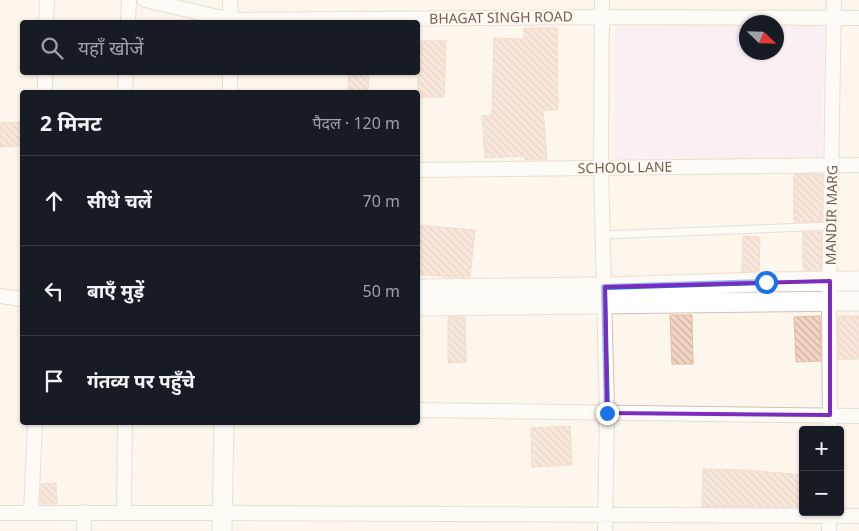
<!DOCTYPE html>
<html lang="hi">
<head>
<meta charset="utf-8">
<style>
	body { margin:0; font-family:"Noto Sans","Noto Sans Devanagari",sans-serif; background:#20242c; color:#f1f3f6 }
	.controls { position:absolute; right:15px; bottom:15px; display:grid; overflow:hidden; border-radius:5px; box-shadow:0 1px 4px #0004 }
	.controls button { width:45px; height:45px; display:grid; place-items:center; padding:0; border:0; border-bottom:1px solid #363941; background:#171b24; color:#f1f3f6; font:25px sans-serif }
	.compass { position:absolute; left:739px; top:15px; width:45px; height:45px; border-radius:50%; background:#171b24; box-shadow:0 1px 4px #0004; rotate:113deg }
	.stop { position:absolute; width:15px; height:15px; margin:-11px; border:4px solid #1a73e8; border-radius:50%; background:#fff }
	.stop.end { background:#1a73e8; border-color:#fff; box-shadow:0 1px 5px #0008 }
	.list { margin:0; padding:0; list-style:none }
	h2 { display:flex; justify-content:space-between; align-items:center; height:65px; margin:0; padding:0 20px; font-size:21px }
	h2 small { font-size:16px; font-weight:400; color:#9ea1a6 }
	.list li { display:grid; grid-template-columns:32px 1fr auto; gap:15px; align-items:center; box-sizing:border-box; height:90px; padding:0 20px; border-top:1px solid #363941 }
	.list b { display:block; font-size:19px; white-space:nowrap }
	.list em { font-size:16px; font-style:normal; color:#9ea1a6 }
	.icon { flex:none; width:28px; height:28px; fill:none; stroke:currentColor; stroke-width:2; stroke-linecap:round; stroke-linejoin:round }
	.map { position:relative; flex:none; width:859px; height:531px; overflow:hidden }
	.search { position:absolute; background:#171b24; box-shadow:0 1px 4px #0004; left:20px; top:20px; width:400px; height:55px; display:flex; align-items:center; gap:12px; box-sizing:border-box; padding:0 18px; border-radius:5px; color:#9ea1a6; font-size:19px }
	.panel { position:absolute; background:#171b24; box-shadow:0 1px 4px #0004; left:20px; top:90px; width:400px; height:335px; border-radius:5px }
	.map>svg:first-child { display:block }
	.education { fill:#f3e8fa }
	.building { fill:url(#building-back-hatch); stroke:#e6bba3 }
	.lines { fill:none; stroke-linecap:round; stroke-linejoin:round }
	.lane-casing { stroke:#d1beb0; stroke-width:9 }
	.street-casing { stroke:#d1beb0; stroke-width:16 }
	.secondary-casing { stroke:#d6c0b0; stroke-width:21 }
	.lane { stroke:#fff; stroke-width:7 }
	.street { stroke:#fff; stroke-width:14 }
	.secondary { stroke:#fff; stroke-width:19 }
	.route { stroke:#1a73e8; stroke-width:6 }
	.marked { fill:none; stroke:#7b2cbf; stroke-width:4; stroke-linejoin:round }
	.labels { text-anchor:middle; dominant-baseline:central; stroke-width:4; stroke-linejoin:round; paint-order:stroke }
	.street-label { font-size:14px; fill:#7a5c4d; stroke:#fffaf3 }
</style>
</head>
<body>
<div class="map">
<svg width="859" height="531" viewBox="0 0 859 531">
	<defs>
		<pattern id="building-back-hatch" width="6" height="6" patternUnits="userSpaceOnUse" patternTransform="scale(1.25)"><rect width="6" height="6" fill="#f3d5c3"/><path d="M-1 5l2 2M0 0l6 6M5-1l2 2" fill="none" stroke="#cab0a1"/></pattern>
	</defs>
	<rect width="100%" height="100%" fill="#fdf6ec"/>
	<!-- education -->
	<path class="education" d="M615,26H746V52H776L777,26H823L822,161H615Z"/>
	<!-- building -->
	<path class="building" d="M524,28H557L558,110H543L547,159L525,160V156L485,158L482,116L492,115L494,38L524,39Z
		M418,41H446L444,97H418Z
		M349,72H369L368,92H348Z
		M22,122V146L0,147V123Z
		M794,174H822V221L794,222Z
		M418,225L475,230L470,277H443V276L418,275Z
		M803,232H821V270H803Z
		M743,236L760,237L759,271L742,272Z
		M670,315H692L693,364H672Z
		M820,316L821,361L796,362L794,317Z
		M838,316H859V359L838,360Z
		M448,317H465L466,362L448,363Z
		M570,426L572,465L532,467L531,428Z
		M703,469L745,470L803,475V507H702Z
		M56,483L57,504H40L41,484Z"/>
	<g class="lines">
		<defs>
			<path id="lane" d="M603,235L831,226"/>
			<path id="street" d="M145,0L231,20L603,17L859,18
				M230,0L231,22
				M602,0L601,168L607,413L605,531
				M46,22L47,0
				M128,22L129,0
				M45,92V72
				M125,92L126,72
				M230,92V72
				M418,170L859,165
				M0,296L22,299
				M418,410L859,416
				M830,430L829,301L834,0
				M84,512V531
				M124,512L125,422
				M0,513H223L859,516
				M31,513L35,422
				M829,531V512"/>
			<path id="secondary" d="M418,289L605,287L766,282L859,281
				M418,306L859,301
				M222,531L224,422"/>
		</defs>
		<!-- lane casing -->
		<use href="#lane" class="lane-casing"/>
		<!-- street casing -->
		<use href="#street" class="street-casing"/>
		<!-- secondary casing -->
		<use href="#secondary" class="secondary-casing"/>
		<!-- lane -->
		<use href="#lane" class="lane"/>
		<!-- street -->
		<use href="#street" class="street"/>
		<!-- secondary -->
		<use href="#secondary" class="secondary"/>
	</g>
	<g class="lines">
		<!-- route -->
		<path class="route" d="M607,413L604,287L766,282"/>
	</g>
	<!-- marked area -->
	<path d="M0 0H859V531H0ZM830,281V415L607,413L605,287Z" fill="#fdf6ec" fill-opacity=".55" fill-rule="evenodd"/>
	<path class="marked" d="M830,281V415L607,413L605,287Z"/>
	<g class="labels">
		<!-- street labels -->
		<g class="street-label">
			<text transform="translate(501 17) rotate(-1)">BHAGAT SINGH ROAD</text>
			<text transform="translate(625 167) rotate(-1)">SCHOOL LANE</text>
			<text transform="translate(831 215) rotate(-89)">MANDIR MARG</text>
		</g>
	</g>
</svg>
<div class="controls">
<button>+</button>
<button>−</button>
</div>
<svg class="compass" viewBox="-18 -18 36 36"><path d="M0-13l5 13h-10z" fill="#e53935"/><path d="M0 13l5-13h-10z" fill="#9ea1a6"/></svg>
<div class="stop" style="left:766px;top:282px"></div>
<div class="stop end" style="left:607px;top:413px"></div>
<div class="search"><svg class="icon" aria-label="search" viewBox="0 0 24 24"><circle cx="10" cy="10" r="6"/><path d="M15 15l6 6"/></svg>यहाँ खोजें</div>
<section class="panel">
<h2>2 मिनट<small>पैदल · 120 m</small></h2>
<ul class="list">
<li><svg class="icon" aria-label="ahead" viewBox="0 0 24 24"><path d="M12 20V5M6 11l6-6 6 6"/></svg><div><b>सीधे चलें</b></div><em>70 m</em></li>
<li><svg class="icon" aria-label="left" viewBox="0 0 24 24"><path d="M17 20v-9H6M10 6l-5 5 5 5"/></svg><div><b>बाएँ मुड़ें</b></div><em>50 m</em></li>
<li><svg class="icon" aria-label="arrive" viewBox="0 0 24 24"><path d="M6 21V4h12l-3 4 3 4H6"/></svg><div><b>गंतव्य पर पहुँचे</b></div></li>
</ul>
</section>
</div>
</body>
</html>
